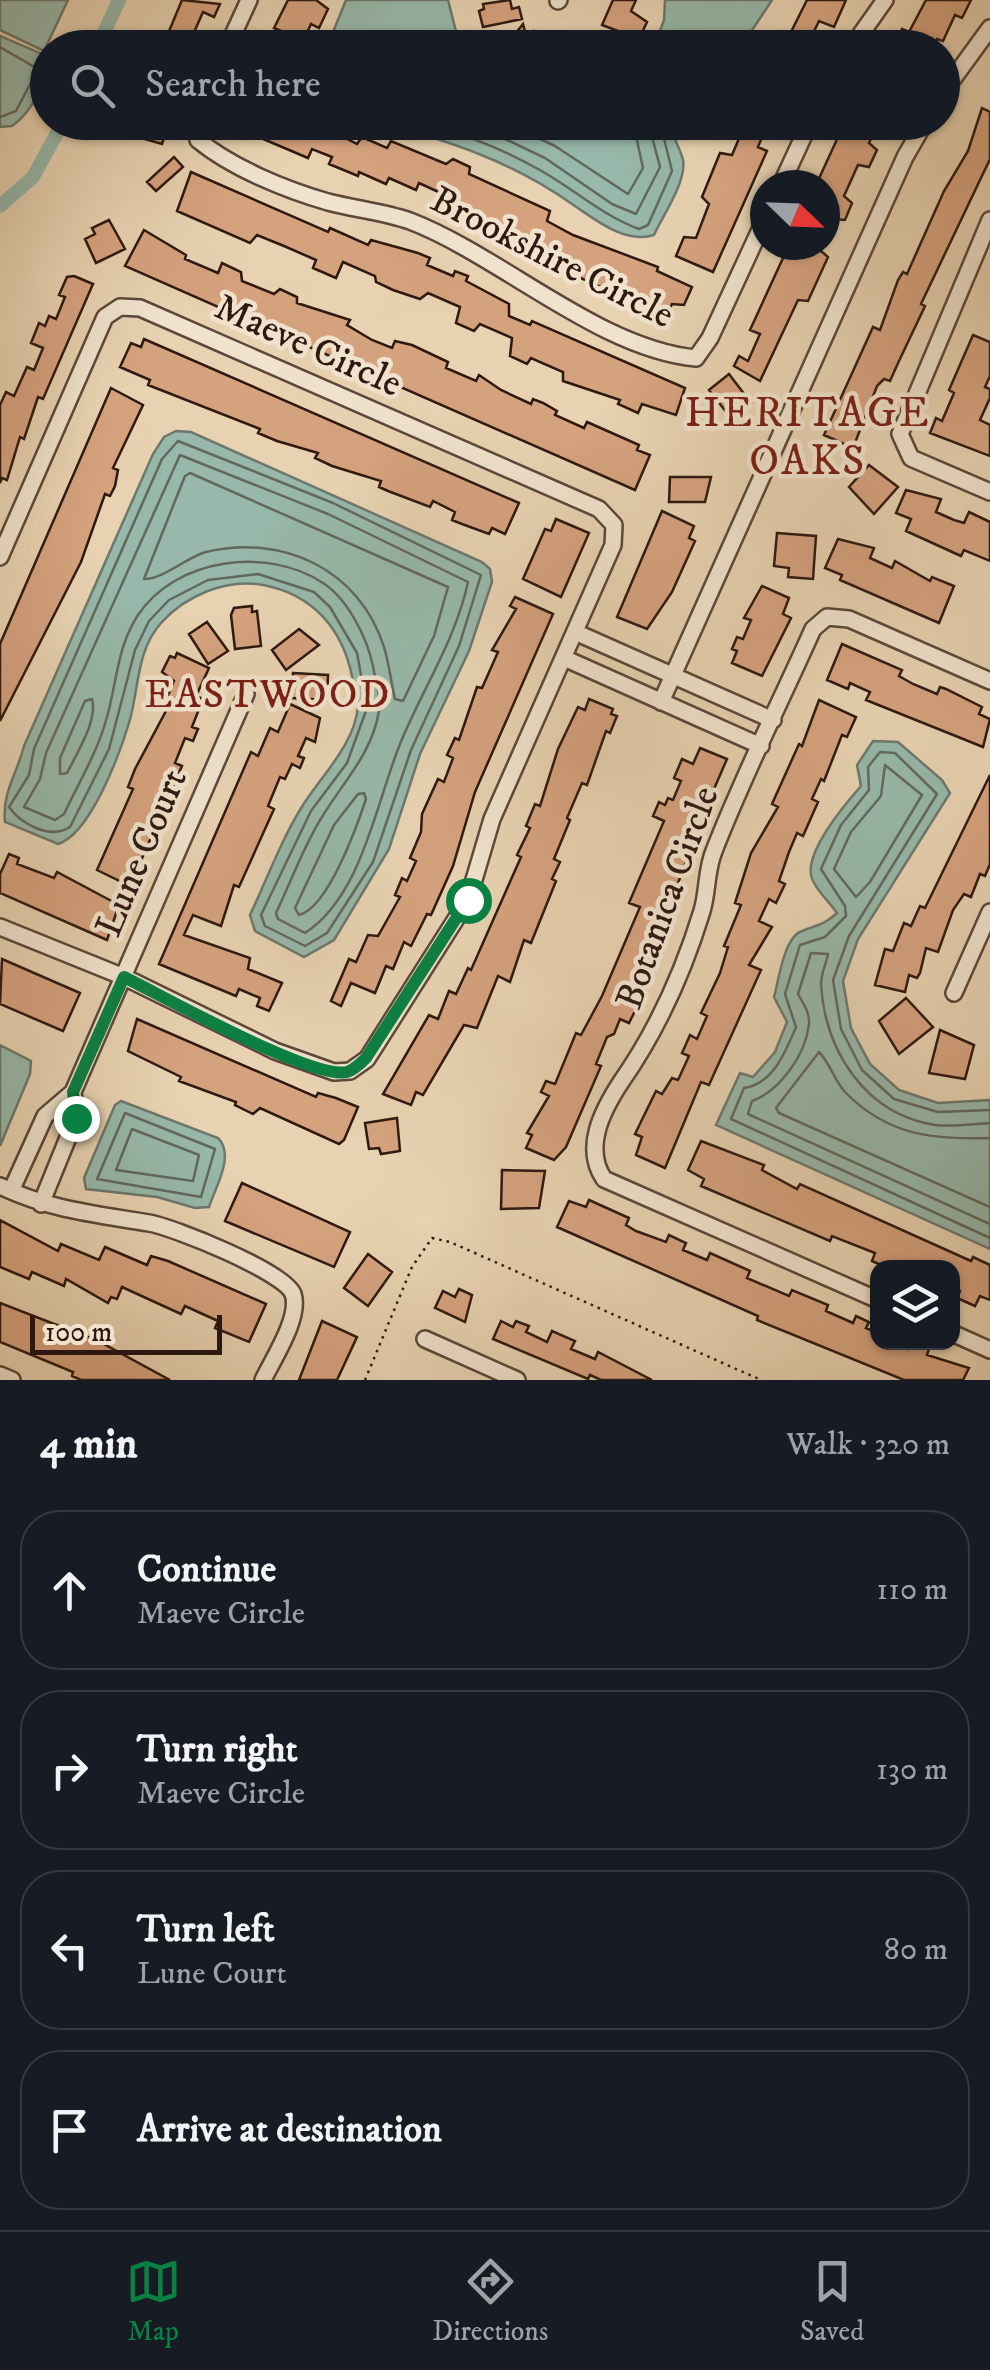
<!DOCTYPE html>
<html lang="en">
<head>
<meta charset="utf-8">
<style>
	body { margin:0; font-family:"IM FELL DW Pica",serif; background:#242831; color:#f1f3f6 }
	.controls { position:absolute; right:30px; bottom:30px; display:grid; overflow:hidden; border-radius:20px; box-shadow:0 2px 8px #0004 }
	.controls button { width:90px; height:90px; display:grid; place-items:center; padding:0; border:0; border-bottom:2px solid #363941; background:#171b24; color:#f1f3f6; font:50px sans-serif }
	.compass { position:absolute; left:750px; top:170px; width:90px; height:90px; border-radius:50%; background:#171b24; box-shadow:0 2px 8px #0004; rotate:113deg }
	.scale { position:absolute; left:30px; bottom:25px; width:192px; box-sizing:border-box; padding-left:10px; border:5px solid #2e1912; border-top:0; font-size:28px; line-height:35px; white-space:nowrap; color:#2e1912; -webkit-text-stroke:8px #f0e2cc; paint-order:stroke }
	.stop { position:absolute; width:30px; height:30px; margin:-22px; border:8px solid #0b8043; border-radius:50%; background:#fff }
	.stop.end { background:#0b8043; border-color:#fff; box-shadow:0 2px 10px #0008 }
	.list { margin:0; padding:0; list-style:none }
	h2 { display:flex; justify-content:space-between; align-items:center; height:130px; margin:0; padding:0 40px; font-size:42px }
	h2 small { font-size:32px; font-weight:400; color:#9ea1a6 }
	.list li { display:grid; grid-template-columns:65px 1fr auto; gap:30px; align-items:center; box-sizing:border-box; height:160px; margin:0 20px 20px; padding:0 20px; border:2px solid #363941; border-radius:40px }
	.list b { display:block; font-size:38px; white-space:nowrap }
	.list p { margin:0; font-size:32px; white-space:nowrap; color:#9ea1a6 }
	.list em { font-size:32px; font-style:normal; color:#9ea1a6 }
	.icon { flex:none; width:55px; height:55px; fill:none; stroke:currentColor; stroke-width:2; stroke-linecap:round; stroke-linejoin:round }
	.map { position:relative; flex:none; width:990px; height:1380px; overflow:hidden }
	.search { position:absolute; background:#171b24; box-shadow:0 2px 8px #0004; left:30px; right:30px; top:30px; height:110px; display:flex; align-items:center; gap:25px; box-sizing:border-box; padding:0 35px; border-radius:55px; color:#9ea1a6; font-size:38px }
	.sheet { height:850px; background:#171b24 }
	nav { display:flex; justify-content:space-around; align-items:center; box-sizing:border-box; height:140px; border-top:2px solid #363941; background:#171b24; font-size:28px; color:#9ea1a6 }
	nav a { display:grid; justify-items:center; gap:5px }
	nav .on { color:#0b8043 }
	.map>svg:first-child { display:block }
	.water { fill:#97b8aa; stroke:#6d786d; stroke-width:2.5 }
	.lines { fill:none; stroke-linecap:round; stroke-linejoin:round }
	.shore { stroke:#62685e; stroke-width:2.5 }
	.canal { stroke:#97b8aa; stroke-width:14 }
	.building { fill:#d5a27e; stroke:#2e1912; stroke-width:2.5 }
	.minor-casing { stroke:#5c473a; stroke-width:20 }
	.path { stroke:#2e1912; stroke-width:2.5; stroke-dasharray:2.5 5; stroke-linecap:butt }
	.minor { stroke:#f0e2cc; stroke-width:15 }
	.route { stroke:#0b8043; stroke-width:12 }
	.labels { text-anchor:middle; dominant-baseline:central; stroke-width:9; stroke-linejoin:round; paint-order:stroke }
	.street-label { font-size:38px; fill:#2e1912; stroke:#f0e2cc }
	.neighbourhood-label { font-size:40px; letter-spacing:2.5px; fill:#7a1f14; stroke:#f0e2cc }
	.quarter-label { font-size:42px; letter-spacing:2.5px; fill:#7a1f14; stroke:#f0e2cc }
</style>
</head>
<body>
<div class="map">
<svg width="990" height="1380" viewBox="0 0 990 1380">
	<rect width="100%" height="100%" fill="#e8d2b1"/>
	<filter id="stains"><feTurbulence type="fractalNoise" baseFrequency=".002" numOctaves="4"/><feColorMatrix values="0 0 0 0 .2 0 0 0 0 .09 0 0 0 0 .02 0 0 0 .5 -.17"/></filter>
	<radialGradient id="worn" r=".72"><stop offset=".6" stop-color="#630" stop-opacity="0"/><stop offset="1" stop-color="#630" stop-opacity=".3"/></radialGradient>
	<!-- water -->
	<path class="water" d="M0,0H68L44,51L0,30Z
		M346,0H448L460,47H327Z
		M665,0H772L741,47H654L664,20Z
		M0,36L47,56C48,81 32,112 12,126L0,127Z
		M381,123H670C672,137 680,147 683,160C687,181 662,217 654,235C624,244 596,220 572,204C512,162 451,141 381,123Z
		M176,431L191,432L482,562L490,569L492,582L469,651L420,754L389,849L334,940L304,957L255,931L250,915C267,879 282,838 303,805C322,775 355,744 358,706C358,697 353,685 352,676C342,628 312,594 263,585C226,578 185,596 161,623C136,651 139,690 129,723C119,756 90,834 58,844L5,822C2,792 17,774 24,746L153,454L164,437Z
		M873,741L898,742L942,780L950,793L858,939L843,981L851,1028L870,1064L899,1090L938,1103L990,1100V1249L716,1125L740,1073L753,1077L775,1052L787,1022L774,997C779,979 784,937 802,931C819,924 822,926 837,913C830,903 819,893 813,881C800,857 845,804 861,786L857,765Z
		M0,1045L31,1061L30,1074L0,1146Z
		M121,1101L218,1138C235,1155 216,1186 209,1207L195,1208L157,1197L86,1189L84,1178L115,1105Z"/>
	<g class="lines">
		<!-- shore -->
		<path class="shore" d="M0,47L38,69L16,111L0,117
			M421,122C461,133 501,148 538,169C573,188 601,215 639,229L648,225L672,171L660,122
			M469,122L545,158L612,204L636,214L660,167L648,122
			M504,122L555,146L628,194L643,168L633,122
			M178,441L333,503L481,575L459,646L411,750L373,862L327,933L305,946L265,926L261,915L311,811L347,763L367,708L357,653L330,607L314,592L258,574L208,580L169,600L149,621L135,650L109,749L70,827C50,840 21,824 9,807L29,775L34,749L162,459Z
			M180,455L328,514L468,582C456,639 422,690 400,744C376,803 362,896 305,933L278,919L276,913C291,882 303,847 322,817C343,782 372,754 379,711C382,697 375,680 373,666C367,638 348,599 323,583C267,546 176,558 138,615C117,647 117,682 107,717C98,751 79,782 64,814L55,820L24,807L40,779L46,753Z
			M190,473L448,587L434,636L403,701L395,699C391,682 389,663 384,647C359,569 283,534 206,552C187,557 162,580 144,579L185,476Z
			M92,699C98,720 77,753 67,773L60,774V758L85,701Z
			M885,765L922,795L870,882L856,897L834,869L851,832L881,796Z
			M364,793L366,799C357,826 328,908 299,915L295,908L334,825L358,794Z
			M990,1110L938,1112L894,1099L862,1070L841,1029L833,980L849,936L937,794L895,753L880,752L868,767L869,790L841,825L821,869L845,906L846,916L825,937L800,945L785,994L796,1027C786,1051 773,1084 744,1088L731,1119L990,1238
			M125,1113L215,1149L201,1197L97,1179Z
			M990,1123C972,1124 952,1127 935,1125C865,1114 825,1051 821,984C821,974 826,964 828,954L811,953L798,994C803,1003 810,1013 809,1024C806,1054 780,1091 752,1101L748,1114L990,1224
			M132,1129L199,1155L193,1181L116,1170Z
			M990,1138C932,1140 887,1135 845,1092C834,1080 830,1063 819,1052L776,1108L779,1113L990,1207"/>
		<!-- canal -->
		<path class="canal" d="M97,48L119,0
			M0,206L33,177L63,122"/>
	</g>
	<!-- building -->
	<path class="building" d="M182,0L220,4L214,17L203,12L192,37L215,48H162Z
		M288,0H316L328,9L319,28L311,24L300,48H274L281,31L274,28Z
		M510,0L512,9L519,7L522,19L483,27L479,11L484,9L483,4Z
		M613,0H636L631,11L647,22L639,39L602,25Z
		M807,0H846L834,27L819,21L806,48H783Z
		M926,0H971L962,18L955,15L943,41L937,39L933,48H913L897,41L902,29L909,32Z
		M523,24L527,39L534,31L553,48H504Z
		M982,108L990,112V159L921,304L925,306L899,361L890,381L884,379L877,386L853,448L824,435L873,327L880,330L898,280L903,272L907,274L944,191L968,151Z
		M130,122H169L162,144L127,134Z
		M247,122H314L357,144L362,137L387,148L391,141L446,164L453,159L470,167L469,174L550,211L547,221L573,235L658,267L657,271L692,287L684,305L672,304L666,316L655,311L658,304L638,296L635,303L563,270L548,260L550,256L523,243L521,236L443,200L445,195L419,183L416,190L389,178L386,184L359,172L358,176L329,164L332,157L312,149L308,158L244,131Z
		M746,122H768L758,147L767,151L713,272L676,256L684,237L696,238L709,204L702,197L720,153L732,155Z
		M845,122H879L869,143L877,150L869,167L858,165L844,196L852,203L845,220L834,219L825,241V185H816Z
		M174,157L183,167L156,191L147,182Z
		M191,172L328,232L330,228L368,245L371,240L418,253L430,258L427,265L453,276L455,271L468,276L466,281L509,304V316L530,325L532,321L685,388L676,415L642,404L638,413L618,404L620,400L563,381V372L531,358L527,364L510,356L512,338L480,324L474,331L456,323L460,307L428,293L420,299L393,290L376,282L375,276L343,262L336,278L313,268L316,260L284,246L257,235L250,243L177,211Z
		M109,220L125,249L96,263L85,239L95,234L92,228Z
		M144,230L186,255L185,259L218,273L222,263L241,272L242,281L274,294L280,289L297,297V303L350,320L347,325L372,340L392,348L395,341L412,345L448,362L446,368L476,381L479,375L501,390L531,404L533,399L543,403L557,411L555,415L584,428L587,422L639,445L637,450L650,455L635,490L125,266Z
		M789,245H823L821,251L828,257L808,301L798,300L760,381L734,366L739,356L748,361L760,334L750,330Z
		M74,276L93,284L43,399L38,397L24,439L20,437L7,480L2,478L0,483V405L6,392L14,396L27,367L34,370L43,348L31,343L39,323L45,326L49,316L56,319L65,297L59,295L67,277Z
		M973,335L990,342V376L985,387L990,389V398L980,420L990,425V456L930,433L936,418L942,421L954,393L949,390Z
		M144,339L519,503L505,534L492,528L489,534L462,524L452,520L455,512L433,501L430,507L388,491L379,487L381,481L332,466L315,458L318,453L277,441L258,433L260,429L148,385L150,380L120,367L131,343L141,347Z
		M729,374L751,403L731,418L709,390Z
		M111,388L143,405L113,468L118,470L115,486L110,496L105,494L81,562L0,721V644Z
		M869,465L898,487L874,514L849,487Z
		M670,477H711L705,502H669Z
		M906,490L941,499L936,512L954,520L964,523L969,512L990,522V561L964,550L961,556L906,531L911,519L896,513Z
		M662,511L694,526L689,538L695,541L672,592L647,629L617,617Z
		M556,519L589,533L561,597L523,579L545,529L551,531Z
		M777,533L816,536L813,579L788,577L789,568L774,566Z
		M838,539L874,548L870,558L892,568L895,561L930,581L932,577L954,586L939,623L840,580L842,575L825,568Z
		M762,586L789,598L783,614L791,618L762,676L732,663L737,651L732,649L737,637L743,639L751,620L744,618Z
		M515,597L553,614L475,792L453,866L431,915L427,914L411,946L404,942L393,969L386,966L375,993L351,983L341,1006L331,1001L349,959L356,962L368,935L378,936L400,897L395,895L402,878L407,881L416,861L410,858L421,832L422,814L438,779L444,782L453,758L447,755L455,738L459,740L477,687L482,688L498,652L492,650L516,609L510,606Z
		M252,606V612L257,611L261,646L235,649L231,615L234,608Z
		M207,622L228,651L208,664L189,634Z
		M299,629L319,645L286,670L272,650Z
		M842,644L902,670L899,676L913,684L937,694L940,687L946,689L982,707L979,714L990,719L983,747L866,700L870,692L850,683L848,689L827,680Z
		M177,653L209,668L196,696L203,699L192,727L198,729L193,741L185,738L175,763L182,766L130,886L97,870L133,789L128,787L135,769L167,709L163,707L174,681L162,672L170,656L175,658Z
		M293,673L328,675L327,700L291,698Z
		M589,699L613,709L611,714L617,716L610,733L606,731L587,785L582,783L567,818L570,820L554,859L560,862L552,879L556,881L531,943L524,940L510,982L498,976L477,1028L464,1025L423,1095L416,1092L411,1105L383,1094L429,1015L438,1019L449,991L456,994L468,968L471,970L521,857L517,855L530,828L526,826L535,804L540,806L558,749L578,707L585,710Z
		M819,700L856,717L847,737L842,735L824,781L821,779L812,799L818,802L803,836L797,833L789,852L779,881L785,884L776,903L769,899L759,921L772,927L749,965L761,970L709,1085L701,1082L665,1168L636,1155L642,1137L635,1134L656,1091L662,1094L672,1078L678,1080L689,1056L682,1053L690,1035L697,1039L707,1016L701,1013L720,973L728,947L724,946L741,905L735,903L751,853L778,807L772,804L799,744L802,746Z
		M290,704L320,718L315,742L306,738L298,756L304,758L300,768L292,764L285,779L280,777L268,806L274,809L239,887L234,885L221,926L193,915L184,935L250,958L248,969L282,983L269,1011L257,1006L260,998L239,989L236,996L159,964L251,752L258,756L270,728L278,732Z
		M700,748L727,759L684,858L687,859L672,899L678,902L659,943L663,951L657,963L650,960L639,986L646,989L629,1023L620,1019L614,1034L607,1037L596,1064L601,1066L566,1147L554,1160L526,1148L532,1135L527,1133L549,1096L541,1092L546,1081L555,1084L576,1033L581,1035L602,996L640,907L629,903L664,821L653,816L659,802L665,805L668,798L673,800L681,781L674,778L682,759L693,764Z
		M990,775V864L985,876L980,874L971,897L964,894L953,910L938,952L926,948L920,973L917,978L909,975L905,992L875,985L885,949L893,951L904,923L911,926L920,906L925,908Z
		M9,854L19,858L17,864L54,878L57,872L119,905L107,940L0,893V874Z
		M2,959L80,993L63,1031L0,1004Z
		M906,998L933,1027L899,1054L879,1021Z
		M137,1019L316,1097L318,1093L336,1098L358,1107L344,1140L339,1144L260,1108L253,1114L235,1105L236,1102L179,1081L181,1077L128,1051Z
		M940,1030L974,1045L965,1079L929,1073Z
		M397,1118L400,1151L381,1154L379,1148L369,1149L365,1123Z
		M701,1141L764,1165L762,1170L797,1189L800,1184L971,1261L973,1257L990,1265V1300L980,1296L975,1306L957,1298L960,1291L952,1288V1268H888L872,1261L875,1253L832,1236L830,1241L701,1186L704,1179L688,1170Z
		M502,1170L545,1171L539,1208L501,1209Z
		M242,1183L350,1232L334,1267L225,1221Z
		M589,1200L629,1218L626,1225L636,1231L666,1242L669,1235L686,1243L683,1250L707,1260L710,1253L750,1271L747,1278L789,1296L792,1290L828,1305L826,1311L853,1323L856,1316L869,1322L866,1328L878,1333V1342L909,1349L913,1342L929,1349L927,1355L969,1368L963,1380H904L757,1320L758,1316L557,1227L569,1201L586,1207Z
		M0,1220L58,1251L61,1244L99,1260L105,1247L147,1265L151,1256L168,1261L266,1304L249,1342L215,1328L218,1321L185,1306L181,1314L122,1287L117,1299L111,1297L108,1303L66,1279L64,1286L32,1272L29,1279L0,1267Z
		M368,1254L392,1272L368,1306L344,1288Z
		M459,1289L472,1295L465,1322L435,1308L443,1291L455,1297Z
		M0,1303L98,1341L170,1380H81L72,1376L73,1372L0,1342Z
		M322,1321L357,1337L337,1380H299Z
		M501,1321L513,1327L516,1321L529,1326L526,1332L547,1342L552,1331L575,1341L571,1349L595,1359L598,1352L652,1380H601L590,1375L588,1379L493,1339Z"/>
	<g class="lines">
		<defs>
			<path id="minor" d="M558,1L559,0
				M227,48L249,0
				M851,48L885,0
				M942,94L990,28
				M195,122L198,140C232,168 286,190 328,202C355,209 384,212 410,221C501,256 599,349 696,358L710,338L765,219
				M781,185L810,122
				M990,220L900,434L911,458L990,492
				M0,557L105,317L120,307L140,308L599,509L614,525L613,545L492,819L468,900L367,1059L350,1071L334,1072L275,1051L124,977L0,927
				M575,632L773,720
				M564,658L761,746
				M661,702L905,157L925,122
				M954,993L990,912
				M0,1186C50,1210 95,1214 149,1223C173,1227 285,1272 293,1294C301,1317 273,1359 263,1380
				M11,1191L45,1116L73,1092
				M41,1204L76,1118L73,1092L246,694
				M878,1300L604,1179C583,1148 602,1111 621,1082C658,1029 683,973 702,911C708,891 706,870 714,851C743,776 780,703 813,629L827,617L849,619L990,681
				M952,1333L990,1350
				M425,1339L517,1380
				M0,1375L12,1380"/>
		</defs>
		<!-- minor casing -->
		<use href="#minor" class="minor-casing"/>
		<!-- path -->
		<path class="path" d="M365,1380L412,1267L432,1238L450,1242L761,1380"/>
		<!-- minor -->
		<use href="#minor" class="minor"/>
	</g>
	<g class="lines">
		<!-- route -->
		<path class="route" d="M76,1118L73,1092L124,977C163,996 312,1080 347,1072C354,1070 361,1063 366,1058L468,900"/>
	</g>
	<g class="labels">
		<!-- street labels -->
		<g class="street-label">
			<text transform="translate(552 258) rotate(27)">Brookshire Circle</text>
			<text transform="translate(308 346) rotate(24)">Maeve Circle</text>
			<text transform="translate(142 853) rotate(-67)">Lune Court</text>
			<text transform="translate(668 898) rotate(-70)">Botanica Circle</text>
		</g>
		<!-- neighbourhood labels -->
		<g class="neighbourhood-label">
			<text x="268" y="696">EASTWOOD</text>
		</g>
		<!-- quarter labels -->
		<g class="quarter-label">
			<text x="808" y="414">HERITAGE<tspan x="808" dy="48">OAKS</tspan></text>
		</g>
	</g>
	<rect width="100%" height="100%" filter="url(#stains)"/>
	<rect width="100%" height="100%" fill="url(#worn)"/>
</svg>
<div class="controls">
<button><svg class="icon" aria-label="layers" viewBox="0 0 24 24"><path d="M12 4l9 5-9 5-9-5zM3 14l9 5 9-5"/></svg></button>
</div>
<svg class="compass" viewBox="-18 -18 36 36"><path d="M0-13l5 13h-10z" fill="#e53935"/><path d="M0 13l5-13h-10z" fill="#9ea1a6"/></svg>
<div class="scale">100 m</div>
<div class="stop" style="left:468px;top:900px"></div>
<div class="stop end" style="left:76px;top:1118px"></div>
<div class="search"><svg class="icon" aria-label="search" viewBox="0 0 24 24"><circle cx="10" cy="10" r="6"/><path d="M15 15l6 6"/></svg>Search here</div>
</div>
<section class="sheet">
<h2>4 min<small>Walk · 320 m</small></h2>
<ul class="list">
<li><svg class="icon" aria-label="ahead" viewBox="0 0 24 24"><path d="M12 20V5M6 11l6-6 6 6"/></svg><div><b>Continue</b><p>Maeve Circle</p></div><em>110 m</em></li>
<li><svg class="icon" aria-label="right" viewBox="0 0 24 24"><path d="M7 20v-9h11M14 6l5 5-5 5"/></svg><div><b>Turn right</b><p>Maeve Circle</p></div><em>130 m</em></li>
<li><svg class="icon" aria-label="left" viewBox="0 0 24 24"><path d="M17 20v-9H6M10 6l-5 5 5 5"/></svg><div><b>Turn left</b><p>Lune Court</p></div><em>80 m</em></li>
<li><svg class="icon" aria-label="arrive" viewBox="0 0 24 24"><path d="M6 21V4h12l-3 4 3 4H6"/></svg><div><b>Arrive at destination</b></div></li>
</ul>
</section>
<nav>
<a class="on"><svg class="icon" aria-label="map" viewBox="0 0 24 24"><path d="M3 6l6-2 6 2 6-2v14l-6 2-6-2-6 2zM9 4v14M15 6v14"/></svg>Map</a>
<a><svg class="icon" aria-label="directions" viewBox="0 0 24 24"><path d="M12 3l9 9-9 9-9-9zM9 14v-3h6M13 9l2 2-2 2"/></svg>Directions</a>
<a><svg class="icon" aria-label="saved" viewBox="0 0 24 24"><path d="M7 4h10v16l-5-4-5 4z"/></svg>Saved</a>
</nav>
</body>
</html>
